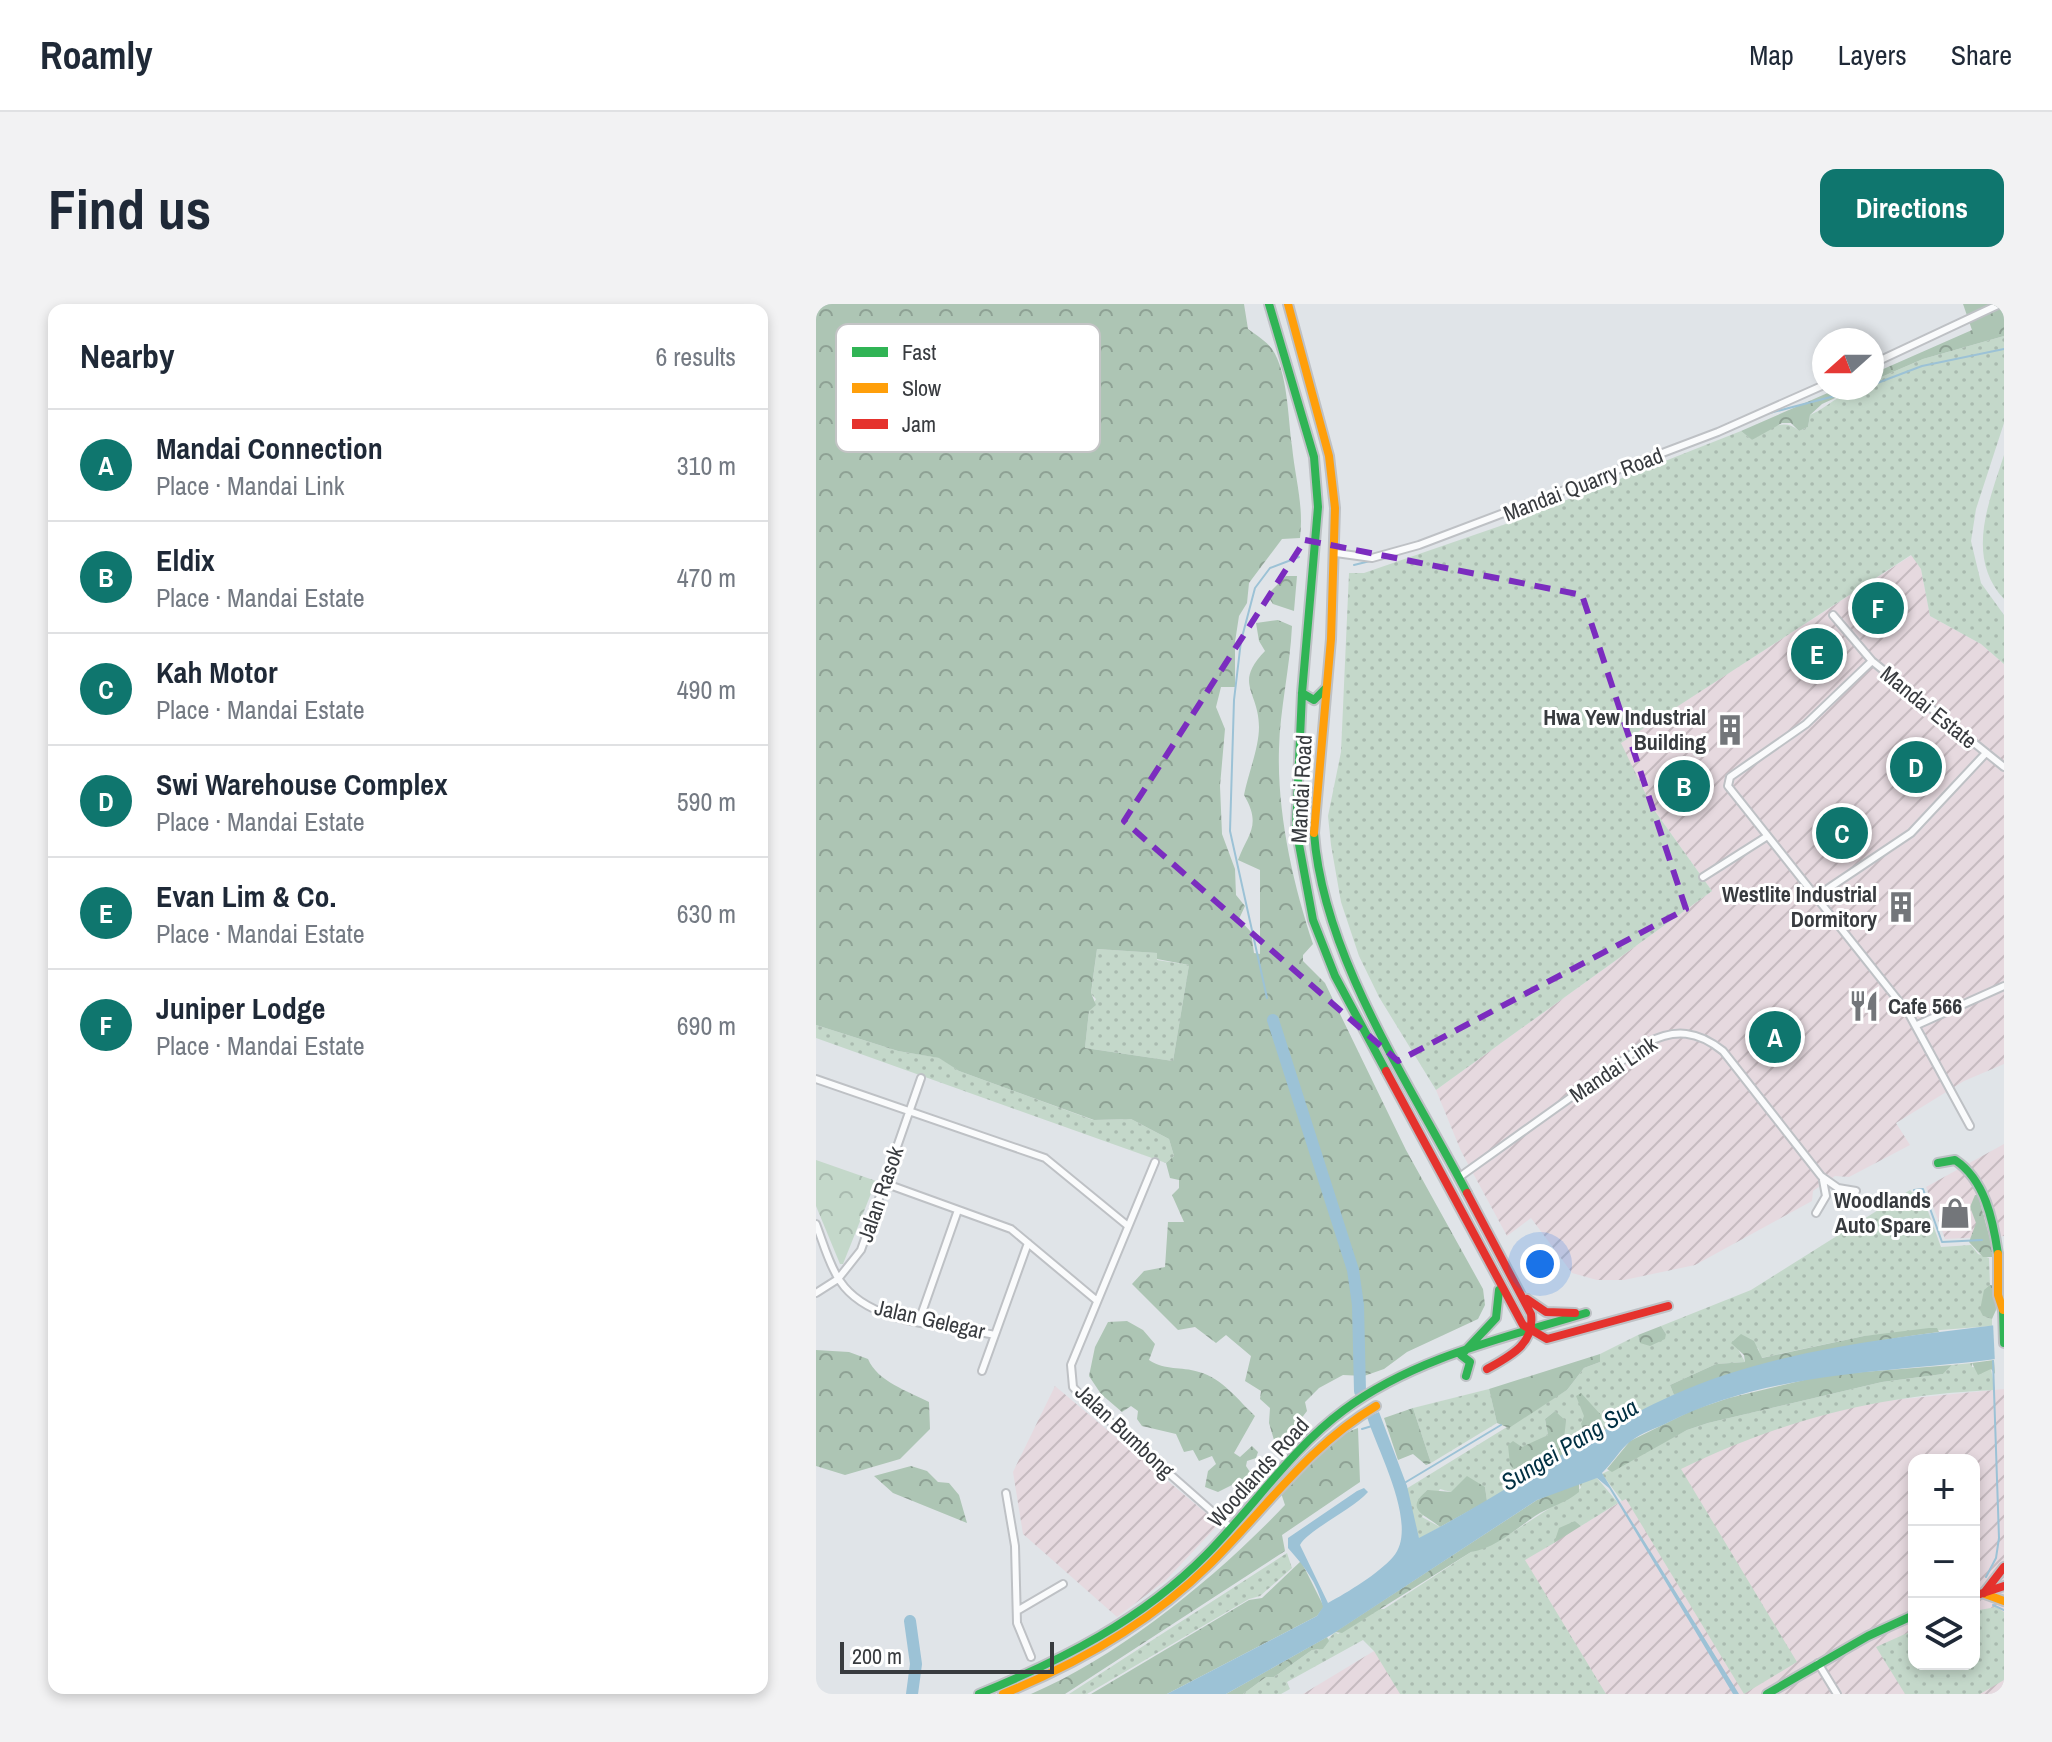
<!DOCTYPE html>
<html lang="en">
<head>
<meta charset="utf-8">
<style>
	body { margin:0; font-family:"Archivo Narrow",sans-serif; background:#f2f2f3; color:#1f2937 }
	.controls { position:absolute; right:24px; bottom:24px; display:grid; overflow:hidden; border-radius:16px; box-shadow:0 4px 12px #0003 }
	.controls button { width:72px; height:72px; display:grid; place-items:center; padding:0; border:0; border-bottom:2px solid #e0e1e3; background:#fff; color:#1f2937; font:40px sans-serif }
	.compass { position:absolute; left:996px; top:24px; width:72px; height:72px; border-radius:50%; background:#fff; box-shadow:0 4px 12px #0003; rotate:249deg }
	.scale { position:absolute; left:24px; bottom:20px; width:214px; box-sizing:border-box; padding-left:8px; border:4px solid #383b3f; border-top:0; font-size:22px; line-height:28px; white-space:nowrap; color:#383b3f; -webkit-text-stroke:6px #fff; paint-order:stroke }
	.you { position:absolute; left:724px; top:960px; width:28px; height:28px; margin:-20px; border:6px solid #fff; border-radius:50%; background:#1a73e8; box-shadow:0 0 0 12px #1a73e833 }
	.badge { display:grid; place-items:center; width:52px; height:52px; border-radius:50%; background:#0f766e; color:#fff; font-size:26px; font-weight:700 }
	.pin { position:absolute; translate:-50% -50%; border:4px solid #fff; box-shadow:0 2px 8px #0006 }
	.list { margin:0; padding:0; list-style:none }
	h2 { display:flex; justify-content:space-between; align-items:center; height:104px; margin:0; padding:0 32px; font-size:34px }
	h2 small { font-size:26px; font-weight:400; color:#747a83 }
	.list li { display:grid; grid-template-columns:52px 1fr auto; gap:24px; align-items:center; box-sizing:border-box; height:112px; padding:0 32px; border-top:2px solid #e0e1e3 }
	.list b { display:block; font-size:30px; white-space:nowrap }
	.list p { margin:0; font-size:26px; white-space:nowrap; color:#747a83 }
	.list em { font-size:26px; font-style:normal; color:#747a83 }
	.icon { flex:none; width:44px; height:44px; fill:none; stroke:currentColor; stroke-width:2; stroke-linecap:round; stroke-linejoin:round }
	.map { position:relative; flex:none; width:1188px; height:1390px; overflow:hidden; border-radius:16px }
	header { display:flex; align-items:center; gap:48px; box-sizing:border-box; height:112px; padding:0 40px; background:#fff; border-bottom:2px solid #e0e1e3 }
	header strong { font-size:38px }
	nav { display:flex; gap:44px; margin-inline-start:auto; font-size:28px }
	.intro { display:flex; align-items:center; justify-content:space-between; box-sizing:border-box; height:192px; padding:0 48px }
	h1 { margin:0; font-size:56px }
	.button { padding:20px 36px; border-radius:16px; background:#0f766e; color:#fff; font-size:28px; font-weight:700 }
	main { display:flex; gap:48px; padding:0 48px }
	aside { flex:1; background:#fff; border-radius:16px; box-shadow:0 4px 12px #0003 }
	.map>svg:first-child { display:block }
	.industrial { fill:url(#industrial-furrows); fill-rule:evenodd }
	.grass { fill:url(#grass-dots) }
	.forest { fill:url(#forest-crowns); fill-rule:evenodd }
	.park { fill:url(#park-crowns) }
	.water { fill:#9cc2d6 }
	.pier { fill:#e0e4e8 }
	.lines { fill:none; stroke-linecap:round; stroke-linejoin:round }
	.stream { stroke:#9cc2d6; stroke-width:2 }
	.river { stroke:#9cc2d6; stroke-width:12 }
	.street-casing { stroke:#bec1c5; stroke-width:10 }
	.fast-casing { stroke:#bec1c5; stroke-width:12 }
	.slow-casing { stroke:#bec1c5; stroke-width:12 }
	.jam-casing { stroke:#bec1c5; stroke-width:12 }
	.street { stroke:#fafbfc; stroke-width:6 }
	.fast { stroke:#30b455; stroke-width:8 }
	.slow { stroke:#ff9f0a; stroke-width:8 }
	.jam { stroke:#e5322d; stroke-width:8 }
	.marked { fill:none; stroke:#7b2cbf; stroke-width:6; stroke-dasharray:16 10; stroke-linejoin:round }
	.labels { text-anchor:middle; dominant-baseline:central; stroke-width:6; stroke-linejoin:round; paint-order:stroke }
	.street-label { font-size:22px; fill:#383b3f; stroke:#fff }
	.poi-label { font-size:22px; font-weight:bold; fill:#383b3f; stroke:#fff; text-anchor:end }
	.water-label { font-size:24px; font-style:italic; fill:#002f42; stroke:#fff }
	.key { fill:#fff; stroke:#c3c4c5; stroke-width:2 }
	.key-label { font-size:22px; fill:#383b3f }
</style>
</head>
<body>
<header>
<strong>Roamly</strong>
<nav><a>Map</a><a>Layers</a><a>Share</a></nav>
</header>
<div class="intro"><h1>Find us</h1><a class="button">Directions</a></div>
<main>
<aside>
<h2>Nearby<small>6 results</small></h2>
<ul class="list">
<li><span class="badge">A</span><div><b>Mandai Connection</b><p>Place · Mandai Link</p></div><em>310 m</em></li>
<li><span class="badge">B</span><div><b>Eldix</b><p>Place · Mandai Estate</p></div><em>470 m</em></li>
<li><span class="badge">C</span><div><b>Kah Motor</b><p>Place · Mandai Estate</p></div><em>490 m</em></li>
<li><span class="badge">D</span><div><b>Swi Warehouse Complex</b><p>Place · Mandai Estate</p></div><em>590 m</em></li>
<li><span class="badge">E</span><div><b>Evan Lim &amp; Co.</b><p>Place · Mandai Estate</p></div><em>630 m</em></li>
<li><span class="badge">F</span><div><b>Juniper Lodge</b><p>Place · Mandai Estate</p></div><em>690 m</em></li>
</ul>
</aside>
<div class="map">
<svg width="1188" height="1390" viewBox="0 0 1188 1390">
	<defs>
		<pattern id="industrial-furrows" width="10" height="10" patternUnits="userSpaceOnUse" patternTransform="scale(2)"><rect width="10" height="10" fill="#e6d9df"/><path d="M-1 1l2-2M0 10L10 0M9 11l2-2" fill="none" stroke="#c6bbc0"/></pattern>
		<pattern id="grass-dots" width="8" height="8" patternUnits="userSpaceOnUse" patternTransform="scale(2)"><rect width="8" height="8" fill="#c4d8ca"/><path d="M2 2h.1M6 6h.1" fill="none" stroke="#a9baaf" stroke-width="1.8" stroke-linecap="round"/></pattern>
		<pattern id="forest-crowns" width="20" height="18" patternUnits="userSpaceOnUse" patternTransform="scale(2)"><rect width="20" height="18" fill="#adc5b4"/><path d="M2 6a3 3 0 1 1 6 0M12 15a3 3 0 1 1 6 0" fill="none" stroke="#8ea194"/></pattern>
		<pattern id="park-crowns" width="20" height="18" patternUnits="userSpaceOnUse" patternTransform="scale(2)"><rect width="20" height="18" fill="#c4d8ca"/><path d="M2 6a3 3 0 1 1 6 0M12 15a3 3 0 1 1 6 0" fill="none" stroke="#a9baaf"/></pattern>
	</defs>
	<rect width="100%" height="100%" fill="#e0e4e8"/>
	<!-- industrial -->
	<path class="industrial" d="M1096,251L1105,265L1114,312L1165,340L1188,360V760L1148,777L1080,819L1094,841L1033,873L1019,872L997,887L996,897L879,961L808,976H781L756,969L715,914L691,932L645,847L620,786L896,587L836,503L804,439Z
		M1188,840V932L1129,935L1110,883Z
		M239,1082L403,1220L349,1277L301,1313L207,1230L197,1168Z
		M1188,1085V1390H487L842,1175L925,1136L1005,1109L1057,1098ZM1098,1156H1158V1360H1098Z"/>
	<!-- grass -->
	<path class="grass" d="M1188,32V119L1160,205L1155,237L1165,279L1188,311V360L1165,340L1114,312L1105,265L1095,251L805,439L836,503L896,587L620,786L563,693L543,652L525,598L515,541L512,512L525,448L533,269H548L687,221L925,127L936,136C952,126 967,112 983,127L992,123L994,111C1017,101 1026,84 1056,84V77L1107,55Z
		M1188,151V295C1149,253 1173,198 1188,151Z
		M281,645L342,649L341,656L373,661L357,757L269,744L273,707L280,695L275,690Z
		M0,721L82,747L124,754L143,767L277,816L315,815L353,835L358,852L350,859L0,734Z
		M1094,886L1099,891L1105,888L1125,943L1155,941L1162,950L1173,954L1174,981L1166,998L1167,1012L1176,1015V1022L1048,1032L945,1054L942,1044L922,1045L929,1058L900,1060L854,1081L858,1091L746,1152L750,1135L739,1107L729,1115L732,1131L694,1152V1161L701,1167L687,1188L671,1197L669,1183L635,1188L624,1185L606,1213L624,1223L603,1235L590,1185L751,1086L768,1064L784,1058V1050L822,1031L824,1039L850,1030L845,1022L935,986Z
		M1156,1059V1063L1175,1065L1179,1086C1063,1091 969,1115 865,1165L981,1358L928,1390L810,1195L806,1197L786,1170L871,1126L892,1119L1066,1078L1127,1070L1136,1061Z
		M673,1085L681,1119L615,1159L597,1104Z
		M781,1174L802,1199L765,1222L759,1217L738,1239L709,1256L790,1390H584L558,1347L547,1336L471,1378L474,1385L465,1390H427L450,1373H458L496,1346H502L519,1328L522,1330L560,1305H568L655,1248L689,1233L765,1184L763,1178Z
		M471,1249L476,1264L444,1292L433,1295L271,1390H253Z
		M1180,1303L1188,1308V1376L1164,1390H1089L1060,1343L1098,1326V1360H1158V1307Z"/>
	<!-- forest -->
	<path class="forest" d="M0,0H428L432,25C440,31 450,37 456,45C472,68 472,115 476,142C479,174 488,201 484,234L466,235L433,279L431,299L423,312L419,338V383H405L400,403L409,425L404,482L406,530L419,565L420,591L429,602L423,615L435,628L438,649L444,650V566L422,556C432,529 446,522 428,491C432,470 443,444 443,423C443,387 417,380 449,347L443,337L440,319L462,316L476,322C474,364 464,404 463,445C461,509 477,580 497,640L487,651V657L509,679L590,846L667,985L669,1001L662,1015L591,1048L568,1065L548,1072L527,1071L503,1084L489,1098L491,1107L461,1146L453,1119L454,1104L444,1095L445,1087L429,1077L435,1052L410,1031L400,1039L379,1023L362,1026L316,980L328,967L349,963L352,918H368L356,891L363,884V876L354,874L350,859L358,852L353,835L315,815L278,816L143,767L123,754L82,747L0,721ZM281,645L341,649V655L373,661L357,757L269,744L273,707L280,701L275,689Z
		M1147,0H1188V32L1107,55L1056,77V70L1156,26Z
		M1023,84H1041L1006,100L994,111L992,123L983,127L975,119H966L936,136L925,127Z
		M470,272H481L478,307L457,300L451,291Z
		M1159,891H1162L1179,953H1167L1153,938L1160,919L1154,903Z
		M1174,981L1179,982L1180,1006L1176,1015L1167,1012L1164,1006L1168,986Z
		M311,1017L327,1026L339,1040L333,1056C350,1067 364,1062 383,1068C406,1074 423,1097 439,1112L418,1149L424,1153L436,1142L442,1148L440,1154L431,1157L430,1162L436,1171L402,1188L389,1183L392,1167L400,1160L396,1152L383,1157L377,1146L368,1148L360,1130L326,1122L321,1115L322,1107L315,1102L306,1108L285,1090L273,1072L279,1043L292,1018Z
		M845,1022L850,1030L849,1035L834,1042L824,1039L822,1031Z
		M1113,1024H1121L1123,1028C1032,1040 943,1058 858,1091L854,1081L900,1060L929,1058L928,1051L915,1039L925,1030L938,1037L946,1054L1048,1032Z
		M0,1046L33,1048L52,1055C62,1078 92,1087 113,1098L114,1125L84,1155L29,1171L0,1162Z
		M784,1050V1058L768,1064L751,1086L693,1124L681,1119L673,1085Z
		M1178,1056L1179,1070L1175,1065L1162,1071L1156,1059Z
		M1136,1061L1127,1070L1066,1078L892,1119L871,1126L796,1168L791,1165L814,1137L877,1106L913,1094L1009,1071Z
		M765,1089L785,1111L784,1123L778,1130L769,1129L765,1120L768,1112L760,1092Z
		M597,1104L615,1159L610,1161L597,1150L582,1156L568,1114Z
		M739,1107L750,1117L746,1152L687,1188L700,1167L694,1161L692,1141L697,1137L706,1143L732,1131L729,1115Z
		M542,1124L544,1178L466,1231L469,1247L249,1390H215C304,1352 402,1272 469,1201L465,1189C487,1165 509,1135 542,1124Z
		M95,1162L111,1167L122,1178L133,1179L143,1191L151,1219L77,1189L58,1172Z
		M651,1172L669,1183L671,1197L624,1223C611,1211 586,1206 612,1186L635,1188Z
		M763,1178V1188C750,1199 733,1203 719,1212C700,1225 678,1245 655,1248L526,1329L519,1328L721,1196Z
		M759,1217L765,1222L738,1239L743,1224Z
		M485,1257L508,1303L501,1312L351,1390H275L433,1296L446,1294Z
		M511,1333L513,1337L507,1345L496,1346L458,1373H450L427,1390H410Z"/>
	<!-- park -->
	<path class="park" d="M0,856L60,877L27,960H24L0,902Z"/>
	<!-- water -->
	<path class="water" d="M1188,1020V1054C1075,1069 957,1066 853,1118C841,1124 825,1129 815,1137C804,1145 796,1160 786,1169L923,1390H917L793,1184L781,1174L721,1196L515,1331L410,1390H351L501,1312L507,1303C501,1278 488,1262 472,1244V1234L541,1187L548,1184L552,1188C536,1206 492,1226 484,1241L512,1299C532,1288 562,1270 577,1253C604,1223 561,1146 551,1113L563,1108L591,1182L603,1234C689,1190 768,1131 857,1091C959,1045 1078,1034 1188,1020Z"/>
	<!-- pier -->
	<path class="pier" d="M1188,1016V1058L1179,1060L1177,1018Z"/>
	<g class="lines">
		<!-- stream -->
		<path class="stream" d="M1056,81L1106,62L1188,45
			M950,110L1049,84
			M538,261L554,257
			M451,694L414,527L418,396L425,337L439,284L454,264L483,253
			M1098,886L1107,885L1126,938L1166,936
			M546,1125L556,1122
			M590,1178L685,1121
			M1170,1273L1180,1254L1183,1234L1177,1057
			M1177,1301L1188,1306"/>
		<!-- river -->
		<path class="river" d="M457,716L537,966L542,1001L544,1087
			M94,1317L100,1360L96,1390"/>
		<defs>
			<path id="street" d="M1056,60L1184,0
				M520,249L556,254L603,241L902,128L1008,81
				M1017,311L1056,357L1188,463
				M1056,357L990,420L914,473L912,482L1093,710L1154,822
				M887,573L950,533
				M998,594L1095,529L1170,449
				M1101,721L1188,682
				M0,775L229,854L312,922
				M339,858L255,1061L257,1083L265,1092L415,1224
				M642,874L831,739C859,724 882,727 907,747L1005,872L1022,884L1040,887
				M68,879L195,925L280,996
				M1000,909L1010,892L1007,876
				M0,920C7,938 13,961 24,977C54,1022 131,1021 179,1031
				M0,989L22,975L45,946L105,774
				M103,1017L142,906
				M166,1067L212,939
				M190,1189L199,1242L201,1319L215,1353
				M201,1307L247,1280
				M1002,1359L1021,1390"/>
			<path id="fast" d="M453,0L498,153L502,203L486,389L480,524L497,616L519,672L570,767
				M486,389L498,396L509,385
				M498,529C507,653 594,780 651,889
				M1122,859L1139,856C1169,876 1177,916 1182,950
				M1187,1003L1188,1039
				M648,1048L680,1014L683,986
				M645,1051L654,1058L650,1072
				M163,1390C246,1356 326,1316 390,1251C437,1204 474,1146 528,1106C598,1054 688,1034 770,1009
				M951,1390L1052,1332L1098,1311"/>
			<path id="slow" d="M472,0L513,152L519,204L515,335L498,529
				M1182,950V991L1187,1006
				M1169,1290L1188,1297
				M187,1390C263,1359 334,1319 393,1261C449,1206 491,1143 560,1102"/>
			<path id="jam" d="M570,767L707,1021L731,1035L852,1002
				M651,889L715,1010C719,1040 694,1052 671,1065
				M711,995L730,1008L759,1009
				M1168,1289L1188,1263
				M1158,1292L1188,1282"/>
		</defs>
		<!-- street casing -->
		<use href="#street" class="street-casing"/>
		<!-- fast casing -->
		<use href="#fast" class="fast-casing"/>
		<!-- slow casing -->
		<use href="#slow" class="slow-casing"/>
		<!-- jam casing -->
		<use href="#jam" class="jam-casing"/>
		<!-- street -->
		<use href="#street" class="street"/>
		<!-- fast -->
		<use href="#fast" class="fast"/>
		<!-- slow -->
		<use href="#slow" class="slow"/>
		<!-- jam -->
		<use href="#jam" class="jam"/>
	</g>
	<!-- marked area -->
	<path class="marked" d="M489,236L766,291L870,605L582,757L308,517Z"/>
	<!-- icons -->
	<defs>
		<symbol id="building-bare" viewBox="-9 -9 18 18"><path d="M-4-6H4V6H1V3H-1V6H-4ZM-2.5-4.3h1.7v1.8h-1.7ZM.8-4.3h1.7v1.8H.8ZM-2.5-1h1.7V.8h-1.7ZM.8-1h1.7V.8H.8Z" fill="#73767a" stroke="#fff" stroke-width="2.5" paint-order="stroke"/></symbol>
		<symbol id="restaurant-bare" viewBox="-9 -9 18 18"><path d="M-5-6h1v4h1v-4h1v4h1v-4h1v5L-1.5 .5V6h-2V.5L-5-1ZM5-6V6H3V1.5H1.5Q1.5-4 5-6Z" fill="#73767a" stroke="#fff" stroke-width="2.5" paint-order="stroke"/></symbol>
		<symbol id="shop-bare" viewBox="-9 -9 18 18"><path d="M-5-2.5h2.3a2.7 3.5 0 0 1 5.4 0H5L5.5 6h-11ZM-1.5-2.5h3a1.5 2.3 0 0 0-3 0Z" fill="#73767a" stroke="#fff" stroke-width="2.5" paint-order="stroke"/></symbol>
	</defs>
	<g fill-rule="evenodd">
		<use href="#building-bare" x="892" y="404" width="44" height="44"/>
		<use href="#building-bare" x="1063" y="581" width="44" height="44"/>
		<use href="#restaurant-bare" x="1026" y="680" width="44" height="44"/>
		<use href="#shop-bare" x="1117" y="887" width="44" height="44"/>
	</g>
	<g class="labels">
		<!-- street labels -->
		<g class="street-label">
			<text transform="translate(767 180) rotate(-21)">Mandai Quarry Road</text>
			<text transform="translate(1113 403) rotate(39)">Mandai Estate</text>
			<text transform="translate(485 485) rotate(-87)">Mandai Road</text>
			<text transform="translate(797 765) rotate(-34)">Mandai Link</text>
			<text transform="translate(64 890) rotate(-71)">Jalan Rasok</text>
			<text transform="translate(114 1015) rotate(13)">Jalan Gelegar</text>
			<text transform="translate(309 1127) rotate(43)">Jalan Bumbong</text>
			<text transform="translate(442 1168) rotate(-48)">Woodlands Road</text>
		</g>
		<!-- poi labels -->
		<g class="poi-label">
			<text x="890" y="413">Hwa Yew Industrial<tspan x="890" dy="25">Building</tspan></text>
			<text x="1061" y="590">Westlite Industrial<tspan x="1061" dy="25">Dormitory</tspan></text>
			<text x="1072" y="702" text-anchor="start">Cafe 566</text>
			<text x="1115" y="896">Woodlands<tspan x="1115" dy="25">Auto Spare</tspan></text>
		</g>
		<!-- water labels -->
		<g class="water-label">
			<text transform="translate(753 1140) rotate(-31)">Sungei Pang Sua</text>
		</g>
	</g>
	<!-- legend -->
	<rect x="20" y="20" width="264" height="128" rx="12" class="key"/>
	<rect x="36" y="43" width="36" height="10" fill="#30b455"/>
	<rect x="36" y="79" width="36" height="10" fill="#ff9f0a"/>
	<rect x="36" y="115" width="36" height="10" fill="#e5322d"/>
	<g class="key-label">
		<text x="86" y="56">Fast</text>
		<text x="86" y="92">Slow</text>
		<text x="86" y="128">Jam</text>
	</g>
</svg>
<div class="controls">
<button>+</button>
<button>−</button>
<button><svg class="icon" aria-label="layers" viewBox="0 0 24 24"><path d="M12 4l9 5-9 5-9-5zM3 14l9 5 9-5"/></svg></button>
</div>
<svg class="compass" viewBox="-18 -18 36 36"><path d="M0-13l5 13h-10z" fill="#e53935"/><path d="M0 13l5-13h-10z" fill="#747a83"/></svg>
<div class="scale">200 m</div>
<div class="you"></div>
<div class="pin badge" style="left:959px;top:733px">A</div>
<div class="pin badge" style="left:868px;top:482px">B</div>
<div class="pin badge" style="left:1026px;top:529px">C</div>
<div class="pin badge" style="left:1100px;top:463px">D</div>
<div class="pin badge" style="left:1001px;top:350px">E</div>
<div class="pin badge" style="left:1062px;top:304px">F</div>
</div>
</main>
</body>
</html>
